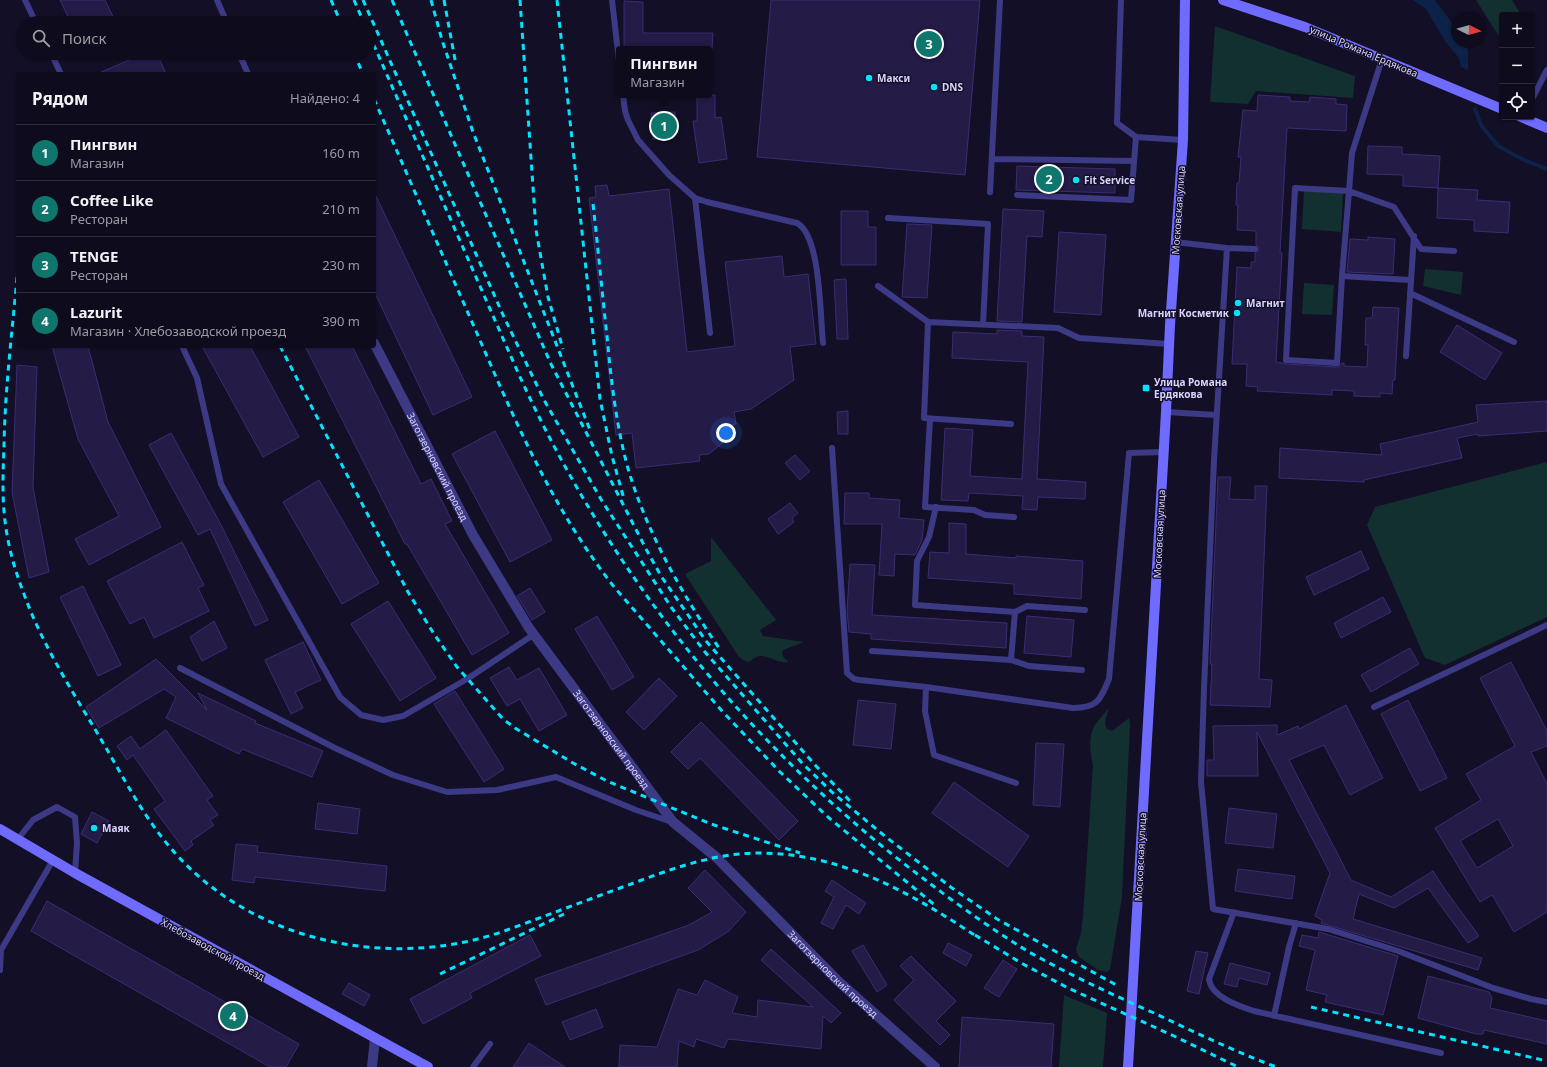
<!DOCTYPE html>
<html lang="ru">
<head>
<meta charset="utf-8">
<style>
	body { margin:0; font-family:"Noto Sans",sans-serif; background:#1c1929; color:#f1f3f6 }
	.controls { position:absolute; right:12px; top:12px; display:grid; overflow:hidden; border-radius:4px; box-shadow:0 1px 3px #0004 }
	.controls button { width:36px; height:36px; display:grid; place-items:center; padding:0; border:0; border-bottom:1px solid #2e2b3b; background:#0e0b1c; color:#f1f3f6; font:20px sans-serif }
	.compass { position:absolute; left:1451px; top:12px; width:36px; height:36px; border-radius:50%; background:#0e0b1c; box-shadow:0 1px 3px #0004; rotate:95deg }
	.you { position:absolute; left:726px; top:433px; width:14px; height:14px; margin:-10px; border:3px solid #fff; border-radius:50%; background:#1a73e8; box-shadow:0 0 0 6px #1a73e833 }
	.badge { display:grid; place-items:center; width:26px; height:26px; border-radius:50%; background:#0f766e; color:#fff; font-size:13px; font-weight:700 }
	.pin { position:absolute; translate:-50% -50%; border:2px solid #fff; box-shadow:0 1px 4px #0006 }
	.popup { position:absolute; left:616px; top:46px; width:96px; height:52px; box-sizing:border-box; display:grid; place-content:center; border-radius:4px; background:#0e0b1c; filter:drop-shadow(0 1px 3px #0005); font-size:13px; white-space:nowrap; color:#9b9ba3 }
	.popup b { font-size:15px; color:#f1f3f6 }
	.popup::after { content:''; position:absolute; left:50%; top:100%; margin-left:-8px; border:8px solid transparent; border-top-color:#0e0b1c }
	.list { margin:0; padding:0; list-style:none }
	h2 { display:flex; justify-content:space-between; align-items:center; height:52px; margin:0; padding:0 16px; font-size:17px }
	h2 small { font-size:13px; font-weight:400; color:#9b9ba3 }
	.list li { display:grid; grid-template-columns:26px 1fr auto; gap:12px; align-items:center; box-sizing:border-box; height:56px; padding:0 16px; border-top:1px solid #2e2b3b }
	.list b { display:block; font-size:15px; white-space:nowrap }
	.list p { margin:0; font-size:13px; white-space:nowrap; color:#9b9ba3 }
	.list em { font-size:13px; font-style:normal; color:#9b9ba3 }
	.icon { flex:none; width:22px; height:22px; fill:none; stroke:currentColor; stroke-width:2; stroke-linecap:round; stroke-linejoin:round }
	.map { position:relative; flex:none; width:1547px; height:1067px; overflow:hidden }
	.search { position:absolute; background:#0e0b1c; box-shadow:0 1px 3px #0004; left:16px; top:16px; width:360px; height:44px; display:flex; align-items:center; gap:10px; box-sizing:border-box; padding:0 14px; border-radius:22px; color:#9b9ba3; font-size:15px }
	.panel { position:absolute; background:#0e0b1c; box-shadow:0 1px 3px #0004; left:16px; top:72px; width:360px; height:276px; border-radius:4px }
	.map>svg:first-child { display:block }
	.green { fill:#12302f }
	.water { fill:#0c2248 }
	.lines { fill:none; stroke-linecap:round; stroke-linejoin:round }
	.stream { stroke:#0c2248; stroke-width:4 }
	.building { fill:#241b47; stroke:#3b2d73; fill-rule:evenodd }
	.lane { stroke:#3d3a85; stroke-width:6 }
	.street { stroke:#3d3a85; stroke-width:10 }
	.secondary { stroke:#6f6bff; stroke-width:10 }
	.rail { stroke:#00e5ff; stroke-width:3; stroke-dasharray:6 5; stroke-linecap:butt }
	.poi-dot { fill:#00e5ff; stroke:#130f26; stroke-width:1.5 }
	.labels { text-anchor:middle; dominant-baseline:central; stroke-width:3; stroke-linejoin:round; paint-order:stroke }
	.street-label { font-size:10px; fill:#d9d4ff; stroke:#130f26 }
	.poi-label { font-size:10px; font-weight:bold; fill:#d9d4ff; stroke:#130f26; text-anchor:start }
</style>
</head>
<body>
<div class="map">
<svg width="1547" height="1067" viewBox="0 0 1547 1067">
	<rect width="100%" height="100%" fill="#130f26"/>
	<!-- green -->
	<path class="green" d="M1476,0H1512L1521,15H1502V41Z
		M1215,26L1355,76L1353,98L1256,91L1248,104L1210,102Z
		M1304,191L1343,193L1341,232L1302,229Z
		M1425,269L1463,272L1461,295L1423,286Z
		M1304,283L1334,285L1332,315L1302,314Z
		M1547,462V617L1445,665L1425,658L1367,525L1375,507Z
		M711,537L776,620L760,630L763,636L804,642L783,650L782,654L784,658L789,662C778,664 771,656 761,656C750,656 753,668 739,657L685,574L711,561Z
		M1109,708C1107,716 1103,722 1107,729L1112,731L1129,718L1130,725L1122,897L1110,969L1107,972L1098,970L1079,957L1076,949L1081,933L1083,917L1093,765C1090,753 1088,736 1095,725C1097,721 1105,713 1109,708Z
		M1064,995L1107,1013L1103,1067H1059Z"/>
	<!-- water -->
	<path class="water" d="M1413,0H1435C1444,13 1457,25 1457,42H1465L1468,51V70L1461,67L1459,58L1445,41L1426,9Z"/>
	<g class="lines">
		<!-- stream -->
		<path class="stream" d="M1475,109L1481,125L1498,146L1524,160L1547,169"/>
	</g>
	<!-- building -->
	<path class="building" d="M60,0H105L116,23H71Z
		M771,0H980L965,175L757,157Z
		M624,1L643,2V33H713L712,49H624Z
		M145,53H157L166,74H97Z
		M697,95H715V118L721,117L727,159L699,163L693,121H697Z
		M1258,95L1290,97V101L1309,102L1310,97L1336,99V104L1347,105L1346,131L1287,128L1280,253H1282L1276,362L1282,363L1286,364L1337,367L1340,366L1342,363H1344V366L1367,367L1368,345H1365L1366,318H1372L1373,307L1399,308L1395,380H1393L1392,394L1380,393V397L1354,396V391L1332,390V395L1257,391L1258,387L1246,386L1247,364H1232L1237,267L1251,268V262H1255V253L1259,250V247L1256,245V231L1237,230L1238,205H1236L1237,183H1239L1241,157H1238L1243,110L1257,111Z
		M675,112L676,130H674V138L653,139L651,113Z
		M1368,146L1402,147V154L1440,156L1438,188L1403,186V175L1367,174Z
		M1017,166L1115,169V193L1016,190Z
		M607,185L609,196L669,189L687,352L735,346L725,262L782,256L784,277L808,274L816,344L790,347L794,380L751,409L734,412L736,424L730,425L731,436L709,454L699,455L700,461L636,468L632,433L616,435L589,198L596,197L595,186Z
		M1438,188L1478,190L1477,200L1510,202L1508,233L1474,231V220L1437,218Z
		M374,192L472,397L433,415L374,291Z
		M1003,209L1044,211L1042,237L1027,236L1022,322L997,321Z
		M841,211H868V227H876V265H841Z
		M907,224L932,225L927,298L902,297Z
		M1059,232L1106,235L1101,315L1054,312Z
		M1368,237L1395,239L1393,274L1347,272L1350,239L1368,240Z
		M846,279L848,339H837L834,280Z
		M1457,325L1502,353L1485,380L1440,352Z
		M997,330L1022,331V336L1044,337L1037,479L1086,482L1085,499L1038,497L1037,510L1022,509L1023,496L969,493L968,501L941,500L945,428L973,430L970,476L1022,479L1028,362L952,358L953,332L997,334Z
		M52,346H88L108,422L161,527L89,565L75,539L119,516L78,439Z
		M202,346H250L299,437L263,457Z
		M305,346H352L421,484L431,479L452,521L445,524L509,633L472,655L407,544H405Z
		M17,365L37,367L33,487L49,572L29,578L12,492Z
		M1547,401V431L1478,436V434L1457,438L1462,458L1364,480V482L1279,478L1280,448L1382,455L1380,444L1478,422L1476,405Z
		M848,411V434H838L837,412Z
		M495,431L552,540L510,562L452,454Z
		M171,433L220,523L268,620L255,626L210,529L198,535L149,445Z
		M795,455L810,471L800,480L785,463Z
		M1218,477H1231L1229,499L1255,500V486H1267L1259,679L1272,680L1270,707L1210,705L1212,664H1210Z
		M319,480L379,583L342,604L283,502Z
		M845,493H869V498L900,500L899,518L924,520L922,540L915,555L895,554L894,576L879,575L882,524H844Z
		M790,503L798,513L792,518L794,522L778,534L768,519Z
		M949,523L966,524V554L1016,558V556L1083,561L1081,599L1014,594V584L928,578L930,552L949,553Z
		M182,542L204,585L198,588L209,611L154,638L144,617L130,624L107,581Z
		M1361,551L1369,569L1314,595L1306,577Z
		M850,564L875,565L872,615L1007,623L1006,648L871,639V634L849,632L847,611Z
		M83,586L121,665L98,676L60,597Z
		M530,588L545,612L532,620L517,596Z
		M1383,597L1391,612L1341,638L1334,623Z
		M388,601L436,678L400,701L351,624Z
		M597,616L634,677L612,690L575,629Z
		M1027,616L1074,620L1071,657L1024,653Z
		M214,621L227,648L202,661L190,637Z
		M303,642L321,680L295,692L303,708L291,714L265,660Z
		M1410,648L1419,664L1371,692L1361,675Z
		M156,659L207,710L198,693L256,721L255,723L323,751L312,777L242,749L239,754L166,718L176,697L164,689L99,728L86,707Z
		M1511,662L1547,731V746L1531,752L1547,784V912L1514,932L1492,895L1480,902L1435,828L1481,800L1466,774L1515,746L1480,678ZM1498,819L1513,846L1477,868L1460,841Z
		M509,667L517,680L539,668L567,715L539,731L520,699L507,706L490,678Z
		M659,678L677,696L644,730L626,712Z
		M455,691L504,769L484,782L434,704Z
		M858,700L896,704L891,749L853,745Z
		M1408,700L1447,778L1420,791L1381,714Z
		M1346,705L1383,778L1350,795L1324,745L1289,760L1351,880L1391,897L1433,871L1446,891L1479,936L1468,943L1428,888L1394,908L1359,894L1353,919L1482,958L1478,970L1321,923L1322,920L1315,916L1330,873L1257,732L1258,776H1207V760H1214L1213,726L1277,725V735L1298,726L1299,729Z
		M701,722L798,821L779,840L700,758L688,769L671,752Z
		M166,730L213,796L207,800L218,815L210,820L214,825L191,841L193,845L185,851L154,809L165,801L133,755L127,760L117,746L131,736L140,749Z
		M1036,743L1064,744L1060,807L1033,805Z
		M954,782L1029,836L1008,867L932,813Z
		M318,803L360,809L357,834L315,829Z
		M1229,808L1277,814L1273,848L1225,843Z
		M92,812L109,821L97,843L81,834Z
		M236,844L258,846L257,852L387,866L385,891L255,877L254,883L232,880Z
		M1238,869L1295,876L1292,899L1235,891Z
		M705,870L746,912L729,931L698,950L546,1005L535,979L689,925L712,912L688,888Z
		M832,880L866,903L859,914L846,905L833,929L821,923L834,897L825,891Z
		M47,901L299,1044L286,1067H270L31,931Z
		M1319,932L1398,956L1383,1015L1325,1002L1327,995L1306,990L1315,950L1299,946L1302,935L1318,938Z
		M530,935L541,956L470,993L472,998L423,1024L410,999Z
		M948,943L972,955L966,966L943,953Z
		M863,945L887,985L877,992L852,951Z
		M771,949L841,1013L831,1023L823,1016L821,1049L728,1039L724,1048L696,1039L694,1047L679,1041L677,1067H619L620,1045L657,1047L678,989L697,995L705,980L738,997L732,1013L757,1017L758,1000L813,1007L761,960Z
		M1196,951L1208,953L1199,994L1187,991Z
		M911,956L956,1001L936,1021L950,1035L940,1045L894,1000L914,980L900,966Z
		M1003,960L1017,969L999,997L984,988Z
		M1230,963L1270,973L1267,985L1239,978L1237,987L1224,984Z
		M1428,976L1489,992L1492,998L1490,1008L1547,1021V1044L1484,1030L1483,1034H1476L1418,1018Z
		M349,983L370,995L364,1006L342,994Z
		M596,1009L603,1027L570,1040L562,1022Z
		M962,1017L1054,1024L1051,1067H959Z
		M529,1043L565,1067H513Z"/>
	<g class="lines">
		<!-- lane -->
		<path class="lane" d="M25,0L36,23
			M217,0L227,23
			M612,0L619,61
			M1121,0L1117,123L1136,137L1183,140
			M51,53L61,74
			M239,53L248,74
			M1382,59L1352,153L1349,191L1394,207L1421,249L1454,251
			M623,95L625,111L628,120L638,140L669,175L695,198L707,202L797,223C821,236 820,316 823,343
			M1532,99L1547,70
			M992,159L1134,161
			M1295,188L1349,191L1342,276L1337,363L1286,360Z
			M990,192L1000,0
			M1017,195L1131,200L1136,137
			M695,198L710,333
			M888,218L988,224L983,325
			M1175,242L1227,248L1255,249
			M1227,248L1214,460L1204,689L1201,782L1213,909L1328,929L1398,951L1493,988L1531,999L1547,1002
			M1342,276L1410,280
			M878,286L928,322L1058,328L1079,338L1169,344
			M1410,293L1514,342
			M928,322L924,418L1011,424
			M182,346L197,378L221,484L340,697L361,715L383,720L403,716L467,679L533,635
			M1406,356L1414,236
			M1166,412L1216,415
			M930,419L925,507L974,510L985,515L1014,517
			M832,448L847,673L854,679L860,680L926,687L1073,708C1098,708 1100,700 1109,679L1129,453L1163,452
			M936,507L929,537L917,561L915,605L1015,612L1027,606L1085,610
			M872,651L1011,660L1015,612
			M1011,660L1029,666L1082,670
			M180,668L335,748L393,775L447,792L497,790L556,777L636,810L672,822
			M926,687L925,711L934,755L1016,783
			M1374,707L1547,625
			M18,839L33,820L57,807L75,817L77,843L75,873
			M1234,912L1209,979C1211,997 1239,1006 1254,1011L1441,1053
			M0,970L1,950L53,860
			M1274,1016L1289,947L1296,923
			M473,1067L490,1044"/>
		<!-- street -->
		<g class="street">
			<path id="s1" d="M374,343L473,535L529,628L673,822L716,857L838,981L935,1067"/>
			<path d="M372,1067L375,1038"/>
		</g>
		<!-- secondary -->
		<path class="secondary" d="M1223,0L1305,27L1502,109
			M1521,117L1547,128
			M0,829L75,873L428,1067
			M1128,1067L1166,412L1170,325L1183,140L1185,0"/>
		<!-- rail -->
		<path class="rail" d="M331,0L341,23
			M354,0L364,23
			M363,0L504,317L544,400L602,501L671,607L705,652L802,763L834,794L886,837L952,888L997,919L1118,986
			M392,0L551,364L646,549L661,576L706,641L816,766L850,801
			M431,0L442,40L473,132L590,430
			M444,0L456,65
			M520,0L536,230L548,297L563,349
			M557,0L600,399L612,456L624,499
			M369,34L516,368C606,570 747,746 924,879C958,905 993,930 1029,952C1070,975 1111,994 1154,1013C1194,1032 1234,1051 1276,1067
			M354,53L363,74
			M374,99C408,176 442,254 476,331C515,421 553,510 615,588L722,711L780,772L829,818L936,906
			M593,204C598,248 602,292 607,336C611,380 616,423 627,465C646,532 682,594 721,651
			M18,266C13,326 5,386 4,446C3,471 2,497 5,521C8,546 15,571 24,594C44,650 79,701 109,753C129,788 148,823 175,853C256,944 395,971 507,930C545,916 582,902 620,888C664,872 710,853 758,853C842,853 911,893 979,938
			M280,346L408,592L434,634L457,667L503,719L515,728L573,763L607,781L711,824L800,853
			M975,935L1023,964L1068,988L1174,1036L1238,1067
			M440,974L564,914
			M1311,1007L1547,1061"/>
	</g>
	<!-- markers -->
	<g class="poi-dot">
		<circle cx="869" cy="78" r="4"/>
		<circle cx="934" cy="87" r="4"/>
		<circle cx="1076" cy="180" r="4"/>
		<circle cx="1238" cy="303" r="4"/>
		<circle cx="1237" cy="313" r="4"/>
		<rect x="1142" y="384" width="8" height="8" rx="2"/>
		<circle cx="94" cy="828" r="4"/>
	</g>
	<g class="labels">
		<!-- street labels -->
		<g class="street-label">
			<text transform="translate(1364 51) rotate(23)">улица Романа Ердякова</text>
			<text transform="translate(1178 210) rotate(-86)">Московская улица</text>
			<text stroke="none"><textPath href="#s1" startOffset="139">Заготзерновский проезд</textPath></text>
			<text transform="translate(1159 534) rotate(-87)">Московская улица</text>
			<text stroke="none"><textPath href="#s1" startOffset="463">Заготзерновский проезд</textPath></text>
			<text transform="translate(1140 857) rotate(-87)">Московская улица</text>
			<text transform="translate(213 949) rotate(29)">Хлебозаводской проезд</text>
			<text stroke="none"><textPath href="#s1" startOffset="787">Заготзерновский проезд</textPath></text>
		</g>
		<!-- poi labels -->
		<g class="poi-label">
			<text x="877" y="78">Макси</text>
			<text x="942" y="87">DNS</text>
			<text x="1084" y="180">Fit Service</text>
			<text x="1246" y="303">Магнит</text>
			<text x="1229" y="313" text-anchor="end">Магнит Косметик</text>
			<text x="1154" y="382">Улица Романа<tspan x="1154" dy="12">Ердякова</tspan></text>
			<text x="102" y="828">Маяк</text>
		</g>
	</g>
</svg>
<div class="controls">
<button>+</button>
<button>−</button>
<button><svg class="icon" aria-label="locate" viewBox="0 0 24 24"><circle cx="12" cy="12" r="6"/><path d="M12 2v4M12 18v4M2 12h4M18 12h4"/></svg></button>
</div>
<svg class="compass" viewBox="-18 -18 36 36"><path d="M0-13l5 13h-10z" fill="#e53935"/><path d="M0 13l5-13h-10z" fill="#9b9ba3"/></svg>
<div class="you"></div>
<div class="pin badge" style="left:664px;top:126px">1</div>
<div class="popup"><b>Пингвин</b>Магазин</div>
<div class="pin badge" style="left:1049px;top:179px">2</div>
<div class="pin badge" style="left:929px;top:44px">3</div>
<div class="pin badge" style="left:233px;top:1016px">4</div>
<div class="search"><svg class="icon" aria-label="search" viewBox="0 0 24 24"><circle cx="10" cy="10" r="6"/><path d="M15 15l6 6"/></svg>Поиск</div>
<section class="panel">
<h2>Рядом<small>Найдено: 4</small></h2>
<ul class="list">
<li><span class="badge">1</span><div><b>Пингвин</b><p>Магазин</p></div><em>160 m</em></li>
<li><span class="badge">2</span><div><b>Coffee Like</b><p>Ресторан</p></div><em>210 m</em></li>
<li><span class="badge">3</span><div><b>TENGE</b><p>Ресторан</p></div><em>230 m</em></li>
<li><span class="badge">4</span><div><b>Lazurit</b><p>Магазин · Хлебозаводской проезд</p></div><em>390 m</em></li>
</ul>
</section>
</div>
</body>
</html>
